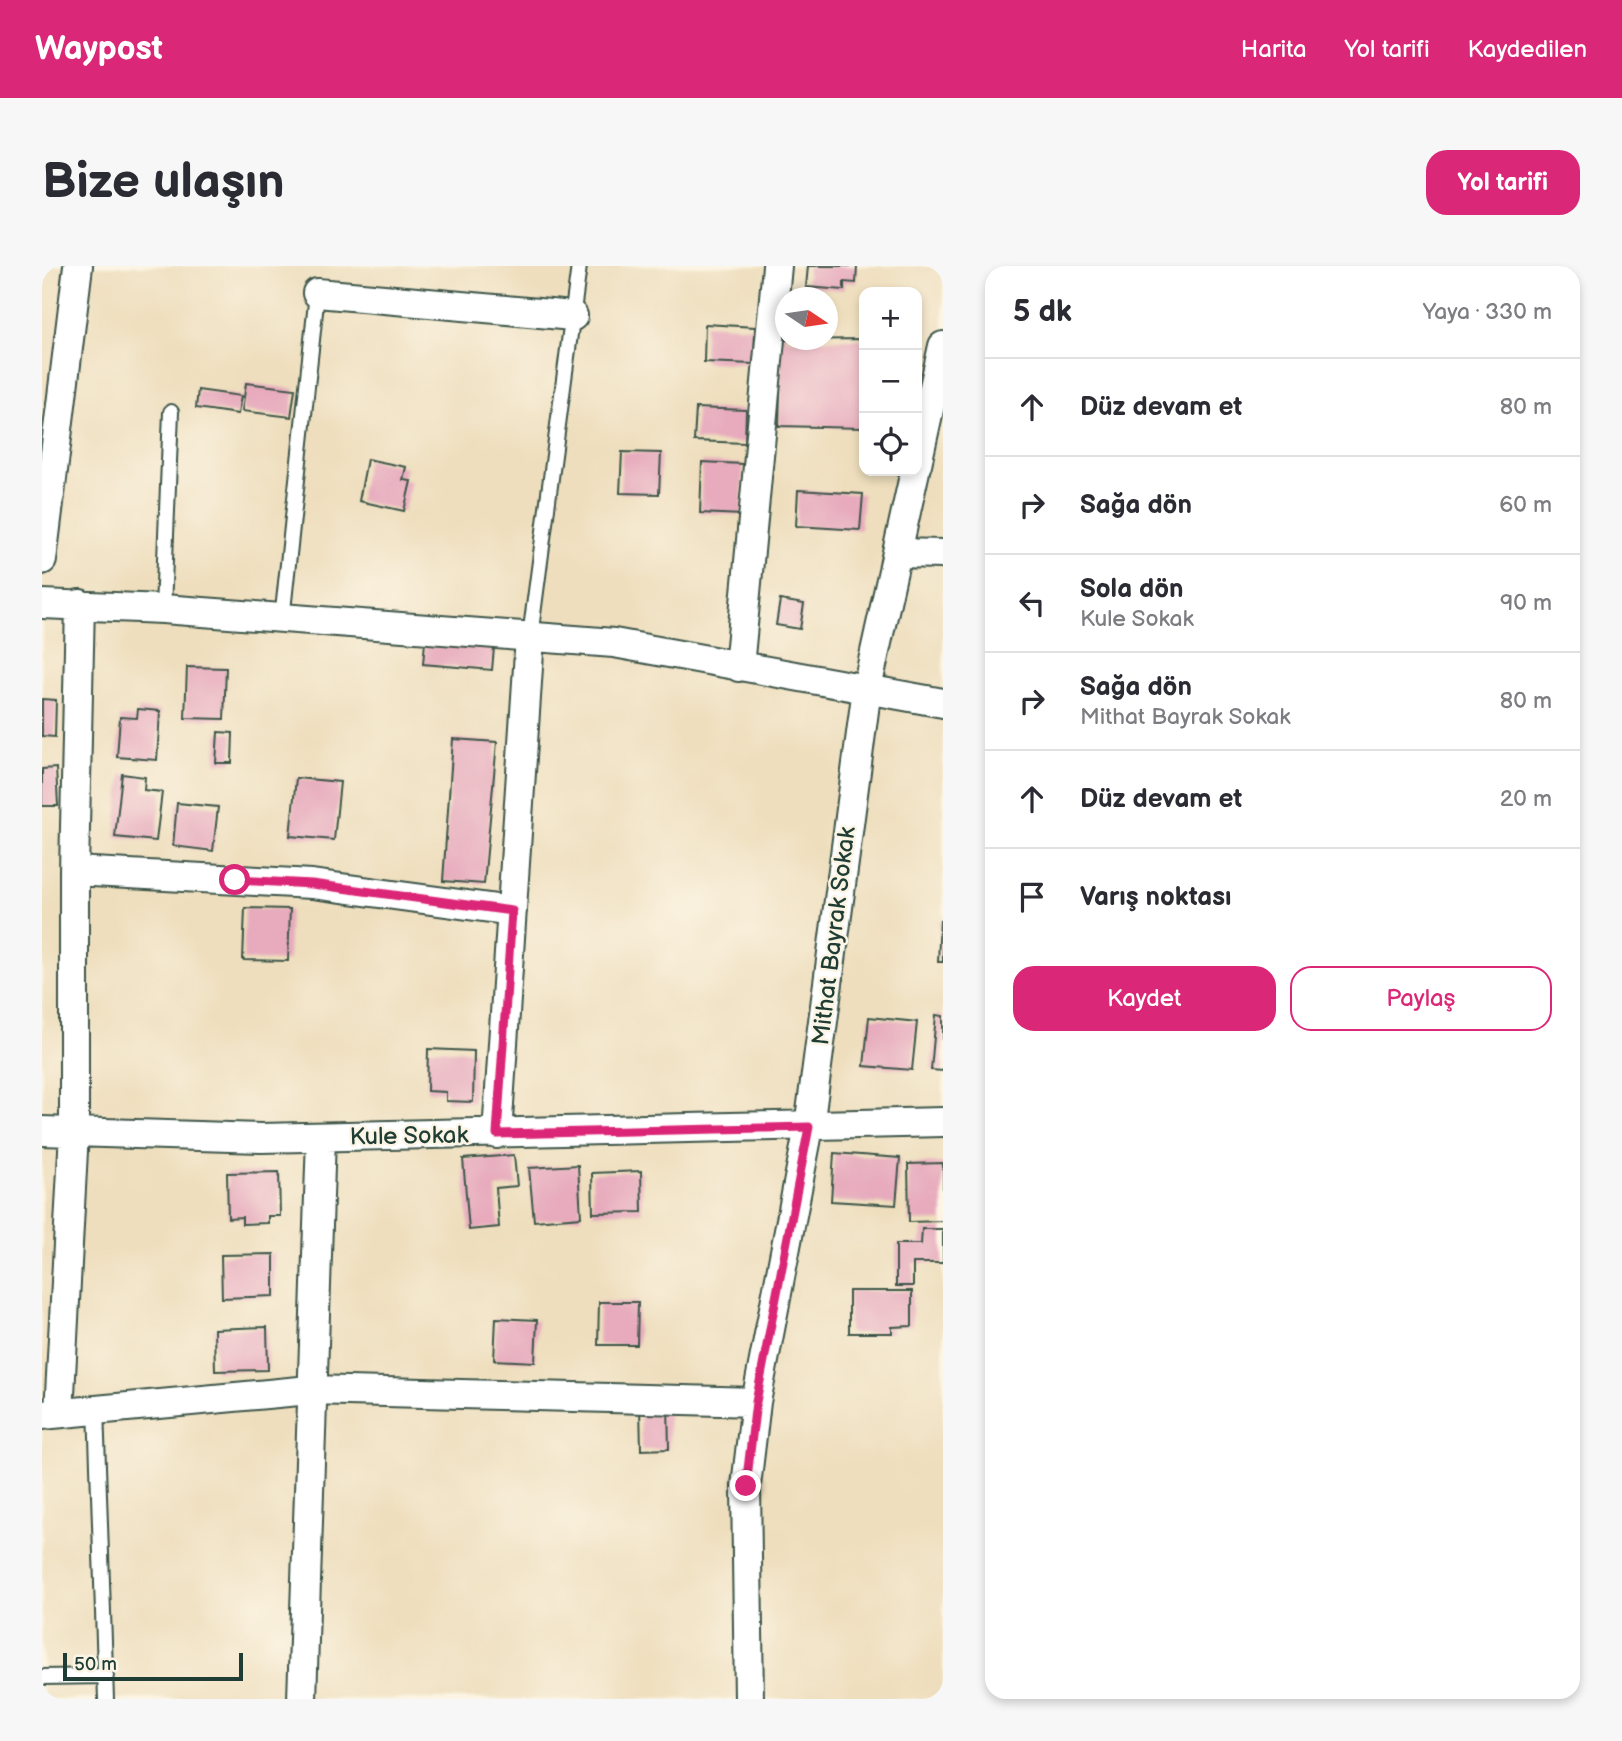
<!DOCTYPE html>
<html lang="tr">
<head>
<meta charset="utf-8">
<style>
	body { margin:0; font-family:"Balsamiq Sans",sans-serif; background:#f7f7f7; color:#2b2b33 }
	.controls { position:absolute; right:21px; top:21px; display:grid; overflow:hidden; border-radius:14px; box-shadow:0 4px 10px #0003 }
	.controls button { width:63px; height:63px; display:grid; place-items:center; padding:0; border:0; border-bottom:2px solid #e1e1e2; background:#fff; color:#2b2b33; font:35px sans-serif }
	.compass { position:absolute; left:733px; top:21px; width:63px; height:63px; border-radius:50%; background:#fff; box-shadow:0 4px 10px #0003; rotate:103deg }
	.scale { position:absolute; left:21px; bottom:18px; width:180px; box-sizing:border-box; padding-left:7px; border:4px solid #1f3d34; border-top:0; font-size:19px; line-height:24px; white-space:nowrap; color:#1f3d34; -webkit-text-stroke:5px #fcf5e5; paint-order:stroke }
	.stop { position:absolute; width:21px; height:21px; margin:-16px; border:5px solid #db2777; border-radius:50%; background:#fff }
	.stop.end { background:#db2777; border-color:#fff; box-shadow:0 2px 7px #0008 }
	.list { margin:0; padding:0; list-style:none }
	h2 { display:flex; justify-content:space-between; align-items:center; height:91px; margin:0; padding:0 28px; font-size:30px }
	h2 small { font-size:23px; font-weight:400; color:#7c7c81 }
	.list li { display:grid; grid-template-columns:46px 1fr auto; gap:21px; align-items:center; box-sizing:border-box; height:98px; padding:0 28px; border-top:2px solid #e1e1e2 }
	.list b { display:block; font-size:26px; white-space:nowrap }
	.list p { margin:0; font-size:23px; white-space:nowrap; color:#7c7c81 }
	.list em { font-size:23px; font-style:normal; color:#7c7c81 }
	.actions { display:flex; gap:14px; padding:21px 28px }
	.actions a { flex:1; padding:16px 0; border:2px solid #db2777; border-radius:21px; text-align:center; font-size:24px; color:#db2777 }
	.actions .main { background:#db2777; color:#fff }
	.icon { flex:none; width:38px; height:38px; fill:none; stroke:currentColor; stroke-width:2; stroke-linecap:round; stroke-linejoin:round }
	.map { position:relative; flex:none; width:901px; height:1433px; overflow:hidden; border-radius:21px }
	header { display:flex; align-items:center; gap:42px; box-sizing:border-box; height:98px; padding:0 35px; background:#db2777; color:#fff }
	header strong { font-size:33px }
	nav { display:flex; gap:38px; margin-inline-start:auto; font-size:24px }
	.intro { display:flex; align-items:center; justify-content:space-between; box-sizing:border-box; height:168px; padding:0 42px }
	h1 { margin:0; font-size:49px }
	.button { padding:18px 32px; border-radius:21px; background:#db2777; color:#fff; font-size:24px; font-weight:700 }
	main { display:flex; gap:42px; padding:0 42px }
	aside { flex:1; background:#fff; border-radius:21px; box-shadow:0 4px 10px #0003 }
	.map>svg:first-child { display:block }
	.building { fill:#e7abbd }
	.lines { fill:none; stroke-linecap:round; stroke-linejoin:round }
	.service-casing { stroke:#3e5549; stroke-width:18 }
	.minor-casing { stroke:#3e5549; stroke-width:32 }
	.service { stroke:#fff; stroke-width:14 }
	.minor { stroke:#fff; stroke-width:28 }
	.route { stroke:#db2777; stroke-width:9 }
	.labels { text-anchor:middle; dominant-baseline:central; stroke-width:5; stroke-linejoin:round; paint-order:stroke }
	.street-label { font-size:24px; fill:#1f3d34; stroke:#fcf5e5 }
</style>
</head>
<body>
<header>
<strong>Waypost</strong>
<nav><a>Harita</a><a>Yol tarifi</a><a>Kaydedilen</a></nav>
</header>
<div class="intro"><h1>Bize ulaşın</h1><a class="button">Yol tarifi</a></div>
<main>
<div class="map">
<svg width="901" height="1433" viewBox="0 0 901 1433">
	<rect width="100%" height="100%" fill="#fcf5e5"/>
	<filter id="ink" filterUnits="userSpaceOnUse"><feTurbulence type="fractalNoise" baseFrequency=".0143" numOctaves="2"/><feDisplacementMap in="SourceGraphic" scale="14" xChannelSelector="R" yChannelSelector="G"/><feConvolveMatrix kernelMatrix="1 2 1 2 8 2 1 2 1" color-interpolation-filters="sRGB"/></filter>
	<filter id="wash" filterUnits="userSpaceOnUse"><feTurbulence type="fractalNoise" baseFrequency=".00686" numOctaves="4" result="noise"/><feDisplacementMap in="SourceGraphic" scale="28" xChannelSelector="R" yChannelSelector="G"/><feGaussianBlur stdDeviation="1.57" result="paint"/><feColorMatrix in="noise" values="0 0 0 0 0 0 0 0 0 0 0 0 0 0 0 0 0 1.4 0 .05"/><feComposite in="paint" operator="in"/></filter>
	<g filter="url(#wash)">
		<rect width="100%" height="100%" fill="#eedebd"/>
		<g id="blocks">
			<!-- building -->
			<path class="building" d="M766,0H815L814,17L802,16V24L764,21Z
				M740,53H743V74L822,73V162L737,160Z
				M663,58L713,61L712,98L662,96Z
				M204,117L253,123L249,151L200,145Z
				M156,124L199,130L196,148L154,142Z
				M654,142L704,144L703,177L652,175Z
				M580,186L619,187L617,228L578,227Z
				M325,193L364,201L361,214L369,215L362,245L317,235Z
				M660,196L701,198L700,249L658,247Z
				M756,224L821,228L818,264L754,260Z
				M738,334L762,338L758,363L734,359Z
				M383,376L452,382L450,404L381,398Z
				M145,401L184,402L182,453L143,452Z
				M0,433L14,434L13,471L0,470Z
				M96,443L118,445L115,494L75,491L78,451L95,452Z
				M176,466L191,467L190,497H174Z
				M411,473L455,476L442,618L401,615Z
				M14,502L16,540H0V503Z
				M80,508L103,511L102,524L120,526L114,575L73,571Z
				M254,512L298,516L292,574L248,570Z
				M135,537L176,541L171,585L131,580Z
				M203,642L248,643L246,695L201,694Z
				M898,654H901V696H896Z
				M894,749L901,750V805L889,804Z
				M827,751L875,756L870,804L822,800Z
				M386,783L432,785L431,836L404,835V826L385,825Z
				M792,887L858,892L854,939L789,935Z
				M472,889L475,920L454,922L457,961L427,964L421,893Z
				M901,897V955L867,956L866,898Z
				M536,899L539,951L492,955L487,902Z
				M599,905L600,946L551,947L550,907Z
				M237,906L238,950H226V957L200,958V951L186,952L185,907Z
				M880,963H901V997H871V1020H854V978H879Z
				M232,988V1030L180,1032L179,989Z
				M807,1025H870V1060L850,1061V1067H807Z
				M557,1036H596L595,1079H556Z
				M454,1052L495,1054L493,1096L452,1094Z
				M225,1061L226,1104L173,1105L172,1063Z
				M626,1140L627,1183L599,1184L598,1141Z"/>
		</g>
	</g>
	<g filter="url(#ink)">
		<use href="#blocks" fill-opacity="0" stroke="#3e5549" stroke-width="2"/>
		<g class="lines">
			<defs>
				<path id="service" d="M121,343L129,146
					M240,354L275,27
					M488,371L537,0
					M54,1142L64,1433
					M0,1411L64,1410"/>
				<path id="minor" d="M275,27L531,50
					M875,198L901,80
					M855,287L901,288
					M0,294L36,0
					M0,338L121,343L572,377L901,437
					M38,338L32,605L270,618L470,645
					M697,401L735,0
					M0,865L219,872L901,856
					M455,868L488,371
					M17,1147L32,866V605
					M0,1149L268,1124L714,1136
					M260,1433L279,871
					M707,1433L704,1220L714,1136L767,861L825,422L873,205"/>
			</defs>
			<!-- service casing -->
			<use href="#service" class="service-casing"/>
			<!-- minor casing -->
			<use href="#minor" class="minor-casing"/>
			<!-- service -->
			<use href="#service" class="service"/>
			<!-- minor -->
			<use href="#minor" class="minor"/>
		</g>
	</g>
	<g class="lines" filter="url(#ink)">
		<!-- route -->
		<path class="route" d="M193,614L270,618L470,645L455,868L767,861L714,1136L704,1220"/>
	</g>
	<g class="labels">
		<!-- street labels -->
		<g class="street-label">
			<text transform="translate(792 670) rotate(-83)">Mithat Bayrak Sokak</text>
			<text transform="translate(367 870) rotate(-1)">Kule Sokak</text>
		</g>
	</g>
</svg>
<div class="controls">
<button>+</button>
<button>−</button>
<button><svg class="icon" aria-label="locate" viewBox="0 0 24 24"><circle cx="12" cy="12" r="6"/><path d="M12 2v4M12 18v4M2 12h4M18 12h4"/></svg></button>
</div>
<svg class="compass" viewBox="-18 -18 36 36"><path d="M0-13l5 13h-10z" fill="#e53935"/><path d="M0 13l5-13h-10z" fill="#7c7c81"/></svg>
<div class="scale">50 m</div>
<div class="stop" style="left:193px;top:614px"></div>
<div class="stop end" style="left:704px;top:1220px"></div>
</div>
<aside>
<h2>5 dk<small>Yaya · 330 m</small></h2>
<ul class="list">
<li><svg class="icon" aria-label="ahead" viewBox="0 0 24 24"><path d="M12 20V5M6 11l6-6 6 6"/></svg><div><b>Düz devam et</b></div><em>80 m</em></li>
<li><svg class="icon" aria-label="right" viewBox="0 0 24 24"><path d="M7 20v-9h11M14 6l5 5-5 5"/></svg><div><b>Sağa dön</b></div><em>60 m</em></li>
<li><svg class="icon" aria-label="left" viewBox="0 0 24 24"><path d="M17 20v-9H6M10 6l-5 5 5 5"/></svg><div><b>Sola dön</b><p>Kule Sokak</p></div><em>90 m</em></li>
<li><svg class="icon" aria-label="right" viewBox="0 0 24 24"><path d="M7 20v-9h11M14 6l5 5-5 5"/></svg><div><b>Sağa dön</b><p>Mithat Bayrak Sokak</p></div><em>80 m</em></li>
<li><svg class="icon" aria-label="ahead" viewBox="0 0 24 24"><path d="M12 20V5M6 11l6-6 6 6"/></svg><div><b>Düz devam et</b></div><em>20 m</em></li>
<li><svg class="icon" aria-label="arrive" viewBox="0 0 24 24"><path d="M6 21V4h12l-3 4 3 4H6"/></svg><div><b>Varış noktası</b></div></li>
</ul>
<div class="actions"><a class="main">Kaydet</a><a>Paylaş</a></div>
</aside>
</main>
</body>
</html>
